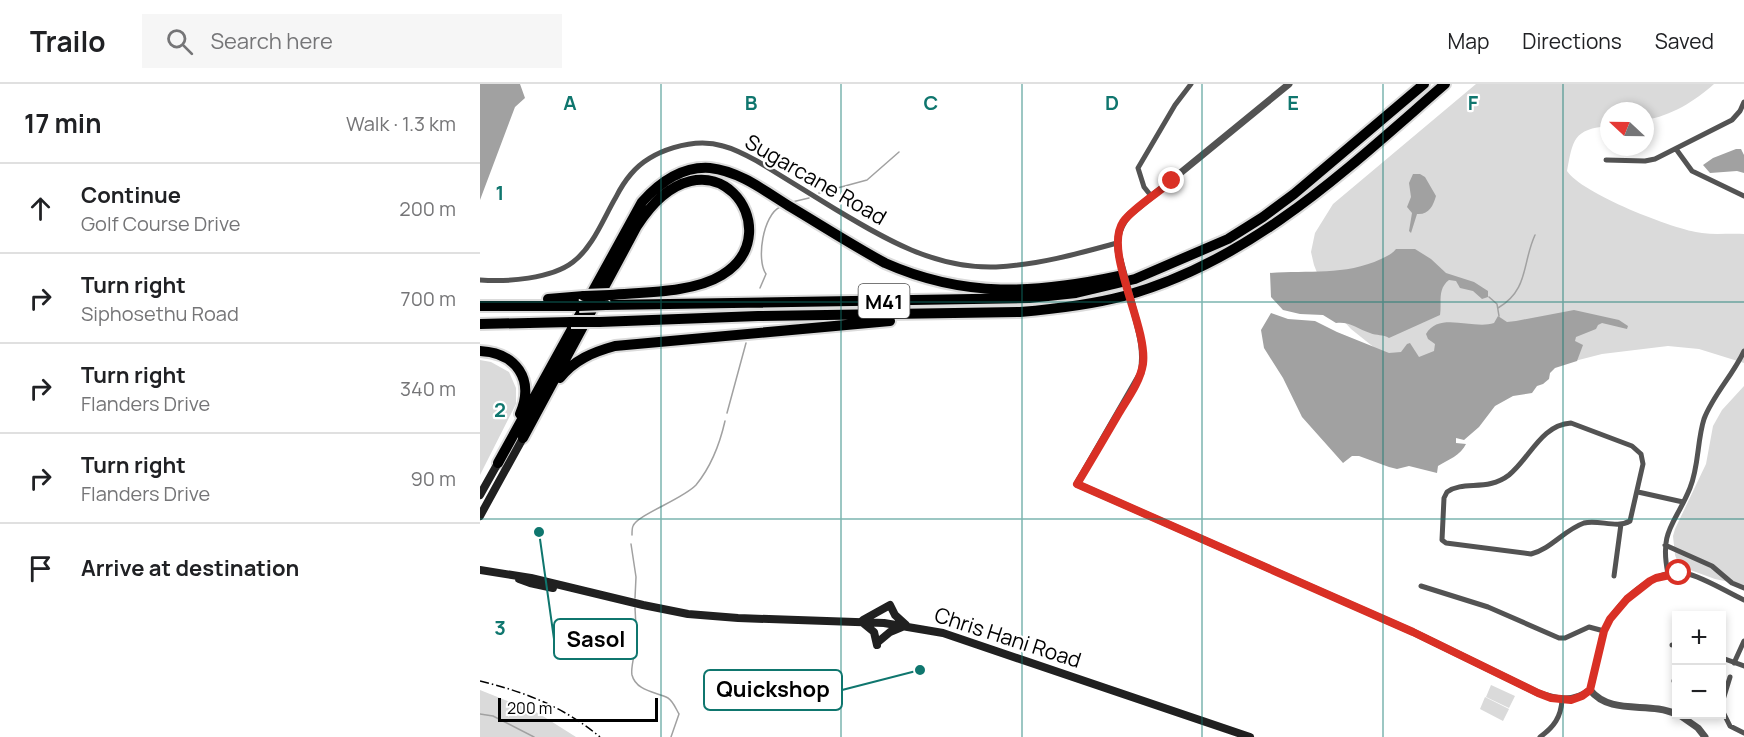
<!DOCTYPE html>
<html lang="en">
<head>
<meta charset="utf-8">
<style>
	body { margin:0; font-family:Manrope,sans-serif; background:#f6f6f6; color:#202124 }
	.controls { position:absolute; right:18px; bottom:18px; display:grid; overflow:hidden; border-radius:0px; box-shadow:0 3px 9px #0003 }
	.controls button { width:54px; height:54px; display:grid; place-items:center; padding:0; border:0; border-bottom:2px solid #e0e0e0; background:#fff; color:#202124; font:30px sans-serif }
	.compass { position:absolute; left:1120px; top:18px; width:54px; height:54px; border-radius:50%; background:#fff; box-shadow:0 3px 9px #0003; rotate:292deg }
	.scale { position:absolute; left:18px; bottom:15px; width:160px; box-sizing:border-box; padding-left:6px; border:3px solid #000; border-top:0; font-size:16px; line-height:21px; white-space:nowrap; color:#000; -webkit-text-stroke:4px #fff; paint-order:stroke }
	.stop { position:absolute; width:18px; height:18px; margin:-14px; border:4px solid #d93025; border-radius:50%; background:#fff }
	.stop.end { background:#d93025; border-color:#fff; box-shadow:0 2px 6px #0008 }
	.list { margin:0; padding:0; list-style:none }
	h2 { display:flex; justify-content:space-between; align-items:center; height:78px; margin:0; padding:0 24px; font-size:26px }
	h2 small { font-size:20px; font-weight:400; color:#757577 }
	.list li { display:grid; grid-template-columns:39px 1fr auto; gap:18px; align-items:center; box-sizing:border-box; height:90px; padding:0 24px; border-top:2px solid #e0e0e0 }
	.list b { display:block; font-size:22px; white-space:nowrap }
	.list p { margin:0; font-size:20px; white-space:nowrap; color:#757577 }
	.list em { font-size:20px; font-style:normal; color:#757577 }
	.icon { flex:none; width:33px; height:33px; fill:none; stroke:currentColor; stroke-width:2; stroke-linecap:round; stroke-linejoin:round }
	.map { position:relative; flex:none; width:1264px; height:653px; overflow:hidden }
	header { display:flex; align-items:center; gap:36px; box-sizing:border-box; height:84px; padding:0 30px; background:#fff; border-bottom:2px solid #e0e0e0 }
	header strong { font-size:28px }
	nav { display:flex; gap:33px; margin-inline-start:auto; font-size:21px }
	.search { width:420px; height:54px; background:#f6f6f6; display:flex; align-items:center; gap:15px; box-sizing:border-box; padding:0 21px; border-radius:0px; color:#757577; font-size:22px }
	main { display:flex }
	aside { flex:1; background:#fff }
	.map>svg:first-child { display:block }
	.green { fill:#dadada }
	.water { fill:#a1a1a1 }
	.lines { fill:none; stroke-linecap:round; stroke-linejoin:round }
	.stream { stroke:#a1a1a1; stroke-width:1.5 }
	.motorway-casing { stroke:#dbdbdb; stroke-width:14 }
	.minor { stroke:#535353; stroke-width:5 }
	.tertiary { stroke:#535353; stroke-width:7 }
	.secondary { stroke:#202020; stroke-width:8 }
	.motorway { stroke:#000; stroke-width:10 }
	.rail { stroke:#000; stroke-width:1.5; stroke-dasharray:9 3 1.5 3; stroke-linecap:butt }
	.motorway-bridge-casing { stroke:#dbdbdb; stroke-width:14; stroke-linecap:butt }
	.tertiary-bridge { stroke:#535353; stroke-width:7 }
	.motorway-bridge { stroke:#000; stroke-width:10 }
	.route { stroke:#d93025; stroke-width:8 }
	.grid { fill:none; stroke:#0f766e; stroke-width:1.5; stroke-opacity:0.55 }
	.labels { text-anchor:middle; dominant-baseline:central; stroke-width:4.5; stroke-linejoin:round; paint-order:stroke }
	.shield { fill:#fff; stroke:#4c4c4c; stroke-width:1.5 }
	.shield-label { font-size:20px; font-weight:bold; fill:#000 }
	.street-label { font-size:21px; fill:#000; stroke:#fff }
	.grid-label { font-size:20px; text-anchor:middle; font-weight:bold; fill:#0f766e; stroke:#fff; stroke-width:4.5; stroke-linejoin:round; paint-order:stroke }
	.leader { fill:none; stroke:#0f766e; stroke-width:2 }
	.callout-dot { fill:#0f766e; stroke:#fff; stroke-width:2 }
	.callout { fill:#fff; stroke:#0f766e; stroke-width:2 }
	.callout-label { font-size:22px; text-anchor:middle; font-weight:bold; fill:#000 }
</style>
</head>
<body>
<header>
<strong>Trailo</strong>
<div class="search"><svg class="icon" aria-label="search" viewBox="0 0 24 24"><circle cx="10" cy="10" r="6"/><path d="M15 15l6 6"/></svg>Search here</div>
<nav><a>Map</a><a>Directions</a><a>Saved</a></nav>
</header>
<main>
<aside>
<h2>17 min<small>Walk · 1.3 km</small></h2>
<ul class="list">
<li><svg class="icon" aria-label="ahead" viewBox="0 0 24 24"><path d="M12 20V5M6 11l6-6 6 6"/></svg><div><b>Continue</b><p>Golf Course Drive</p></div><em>200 m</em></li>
<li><svg class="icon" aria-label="right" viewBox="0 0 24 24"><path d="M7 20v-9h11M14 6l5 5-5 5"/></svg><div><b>Turn right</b><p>Siphosethu Road</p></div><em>700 m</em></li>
<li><svg class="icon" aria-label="right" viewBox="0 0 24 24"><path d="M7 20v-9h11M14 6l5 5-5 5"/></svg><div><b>Turn right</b><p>Flanders Drive</p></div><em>340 m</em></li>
<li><svg class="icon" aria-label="right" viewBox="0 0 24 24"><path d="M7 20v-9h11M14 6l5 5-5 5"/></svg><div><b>Turn right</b><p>Flanders Drive</p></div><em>90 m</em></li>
<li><svg class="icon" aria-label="arrive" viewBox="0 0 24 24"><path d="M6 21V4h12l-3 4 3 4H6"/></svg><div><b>Arrive at destination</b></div></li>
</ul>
</aside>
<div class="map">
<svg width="1264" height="653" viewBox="0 0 1264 653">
	<rect width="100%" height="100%" fill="#fff"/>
	<!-- green -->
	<path class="green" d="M996,0H1234C1215,17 1191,32 1165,36V27H1129V42C1093,45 1093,56 1087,87C1101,109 1194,146 1222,149C1236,151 1250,149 1264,150V279L1219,265L1188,262L1122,270L1044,290L916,281L871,245L860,233L845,209L834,181L831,168L835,149L853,120Z
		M0,276L11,278L29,288L36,304V320L0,391Z
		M1264,302V501H1263L1235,495L1202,483L1198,479L1195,471L1193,452L1195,445L1226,380L1233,342L1242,326Z
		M1011,601L1035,612L1029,624L1006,613Z
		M0,606L58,629L96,653H0Z
		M1005,613L1029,625L1023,637L1000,625Z"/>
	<!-- water -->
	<path class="water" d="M0,0H40L45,14L35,23L0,116Z
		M1256,65H1261L1264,71V89L1257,87L1230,89L1223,81L1233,74Z
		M933,90H940L945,93L956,112C953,122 949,131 937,130L931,149L929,147L932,129L927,123L931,113L929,99Z
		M916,165H935L951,175L966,189L994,198L1008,207V213L1002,215L993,207L980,204L976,197L969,196C957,205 962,219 960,231L909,254C903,250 897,252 890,249C878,245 869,237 856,239L843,231L820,230L803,226L791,213L790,189C828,186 865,192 901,175C907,172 911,171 916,165Z
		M1094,226L1139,236L1148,242L1147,245L1122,239L1118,241L1116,245L1096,253L1095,257L1103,261L1097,277L1075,284L1070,289L1069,295L1063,300L1057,302L1052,309L1033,312L1015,322L999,343L984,356L976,354V359L986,360C981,371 968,376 958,382L957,389L929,382L917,385L909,383L879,372H872L863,379L822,333L803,294L784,264L781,246L791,229L808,235L835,237L857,248L909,269L921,268L927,260L930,259L939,273L954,267L955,260L948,255L946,250C959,227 993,246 1014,239L1018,232L1027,238L1036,237Z"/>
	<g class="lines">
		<!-- stream -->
		<path class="stream" d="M339,109L387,96L419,68
			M312,118L329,114
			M280,204L286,190C276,176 283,131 300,123
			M1009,213L1017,220L1019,232
			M1018,224C1049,206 1042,179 1055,151
			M247,329L266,259
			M152,451C152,448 152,444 153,442C157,431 203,415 216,401C230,384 240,359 245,337
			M151,460L156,493L155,514
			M155,524L156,543
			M157,553C157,564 150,582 152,591C156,607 176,608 188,614C193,617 196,625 199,630L191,653
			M0,630L13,632L54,653"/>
		<defs>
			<path id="motorway" d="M68,215L104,212
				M126,221L549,214L596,209L655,195L748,155L783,133L814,110L944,0
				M0,222H99
				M119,238L278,232L540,228C575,225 610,221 644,212C772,177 868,84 965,0
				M0,240L91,238
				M0,267C36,269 55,295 40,330
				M80,294C94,276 113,268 135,262L410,237
				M43,354L157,142C228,32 314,147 242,191C213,209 163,208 130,211
				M18,379L162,118C180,98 202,82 230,84C259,87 285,107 309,122C341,141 372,161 405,179C484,214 556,210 639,192"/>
		</defs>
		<!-- motorway casing -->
		<use href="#motorway" class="motorway-casing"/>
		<!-- minor -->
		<path class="minor" d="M1196,65L1212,87L1264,112
			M1126,76L1165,77L1175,75L1252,36L1260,27L1264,18
			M672,113L664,103L658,84L695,21L711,0
			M0,196C27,198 71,195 93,178C113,163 123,135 136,113C140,105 145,97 151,90C171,66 214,53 243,62C255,65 266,71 277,77C303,93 329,109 355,125C405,155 455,185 516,183C557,181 597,170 637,159
			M1091,339L1152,362L1161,370L1163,380L1150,437C1137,445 1118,435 1104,439C1084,446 1071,465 1051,470L966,459L962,456L964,414L967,408C984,396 1007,408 1029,391C1050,374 1061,341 1091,339Z
			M1158,408L1203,418
			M1185,461L1232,482L1252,499L1264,504
			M1188,490C1179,446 1195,441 1210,404C1219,382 1217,357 1224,335C1233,311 1253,291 1264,267
			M1134,492L1141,440
			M941,502L1008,523L1079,554H1085L1109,543L1124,547
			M1192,561H1196
			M1242,574L1264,582
			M1254,579L1264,557
			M1196,589L1194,597L1196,603
			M1110,606C1115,587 1118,567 1124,548C1132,521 1174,483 1205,489C1223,493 1247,508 1264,516
			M1242,619L1250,593
			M1242,626L1250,642L1264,649
			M1060,653C1074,643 1081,633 1082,616"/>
		<!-- tertiary -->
		<path class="tertiary" d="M640,176C635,159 637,145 649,131L809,0
			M652,220C658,244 666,265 661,289L597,400L933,548L1058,609C1077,616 1093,619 1110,606C1131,632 1169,617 1196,630
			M1198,630L1218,644L1225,653"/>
		<!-- secondary -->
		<path class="secondary" d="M0,411L18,379
			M0,432L43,354
			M0,486L51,494L163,521L208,530L258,534L404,539L463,549L770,653
			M39,495L50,499L73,504
			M383,536L410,521L415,531L426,541
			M383,539L394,548L397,561
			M398,558L410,548L422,543"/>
		<!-- motorway -->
		<use href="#motorway" class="motorway"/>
		<!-- rail -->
		<path class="rail" d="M0,597C45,608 84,623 120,653"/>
		<defs>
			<path id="motorway-bridge" d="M104,212L130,211
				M99,222L126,221
				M91,238H119"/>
		</defs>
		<!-- motorway-bridge casing -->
		<use href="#motorway-bridge" class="motorway-bridge-casing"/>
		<!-- tertiary-bridge -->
		<path class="tertiary-bridge" d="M640,176L652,220"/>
		<!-- motorway-bridge -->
		<use href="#motorway-bridge" class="motorway-bridge"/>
	</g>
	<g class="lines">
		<!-- route -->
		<path class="route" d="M692,97C679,108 652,125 643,138C623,168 668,242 663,280C660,298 648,314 639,329C625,353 611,377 597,400L933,548L1058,609L1071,614L1091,616L1102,612L1110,606L1124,547L1130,535L1147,515L1170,497L1176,494L1199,489"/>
	</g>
	<!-- grid -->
	<path class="grid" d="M181,0V653M361,0V653M542,0V653M722,0V653M903,0V653M1083,0V653M0,218H1264M0,435H1264"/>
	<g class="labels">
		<!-- shield labels -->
		<rect class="shield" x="378.5" y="200" width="51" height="34" rx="4.5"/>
		<g class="shield-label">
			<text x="404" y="217">M41</text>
		</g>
		<!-- street labels -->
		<g class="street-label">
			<text transform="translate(336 95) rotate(30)">Sugarcane Road</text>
			<text transform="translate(528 553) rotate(18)">Chris Hani Road</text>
		</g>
	</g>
	<g class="grid-label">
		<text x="90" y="26">A</text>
		<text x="271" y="26">B</text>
		<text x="451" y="26">C</text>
		<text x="632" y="26">D</text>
		<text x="813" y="26">E</text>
		<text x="993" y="26">F</text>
		<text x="20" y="116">1</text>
		<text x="20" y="333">2</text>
		<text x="20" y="551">3</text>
	</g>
	<!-- callouts -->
	<path class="leader" d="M59 448L74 555M440 586L362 606"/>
	<g class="callout-dot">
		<circle cx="59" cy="448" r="6"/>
		<circle cx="440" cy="586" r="6"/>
	</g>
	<g class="callout">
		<rect x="74" y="535" width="83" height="40" rx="6"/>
		<rect x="224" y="586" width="138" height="40" rx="6"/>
	</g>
	<g class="callout-label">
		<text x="116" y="563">Sasol</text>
		<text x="293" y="613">Quickshop</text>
	</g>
</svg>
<div class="controls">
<button>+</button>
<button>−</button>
</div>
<svg class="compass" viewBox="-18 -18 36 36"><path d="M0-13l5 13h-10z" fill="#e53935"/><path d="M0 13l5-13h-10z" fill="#757577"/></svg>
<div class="scale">200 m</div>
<div class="stop" style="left:1199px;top:489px"></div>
<div class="stop end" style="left:692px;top:97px"></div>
</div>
</main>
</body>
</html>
